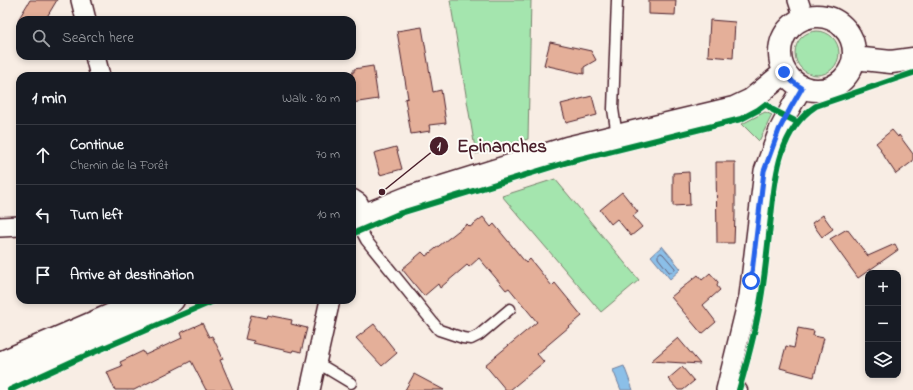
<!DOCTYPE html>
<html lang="en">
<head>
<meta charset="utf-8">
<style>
	body { margin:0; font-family:"Indie Flower",sans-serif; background:#242831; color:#f1f3f6 }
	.controls { position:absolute; right:12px; bottom:12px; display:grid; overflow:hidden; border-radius:8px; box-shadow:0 2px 6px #0003 }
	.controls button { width:36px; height:36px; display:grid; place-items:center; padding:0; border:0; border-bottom:1px solid #363941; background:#171b24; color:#f1f3f6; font:20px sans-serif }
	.stop { position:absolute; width:12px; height:12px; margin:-9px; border:3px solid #2563eb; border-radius:50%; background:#fff }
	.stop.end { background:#2563eb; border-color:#fff; box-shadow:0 1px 4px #0008 }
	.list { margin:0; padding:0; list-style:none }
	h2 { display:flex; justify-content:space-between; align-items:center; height:52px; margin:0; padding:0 16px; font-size:17px }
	h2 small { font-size:13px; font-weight:400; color:#9ea1a6 }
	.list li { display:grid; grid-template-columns:26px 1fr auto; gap:12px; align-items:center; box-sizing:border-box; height:60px; padding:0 16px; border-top:1px solid #363941 }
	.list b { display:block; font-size:15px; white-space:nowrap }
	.list p { margin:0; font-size:13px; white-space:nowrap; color:#9ea1a6 }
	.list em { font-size:13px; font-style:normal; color:#9ea1a6 }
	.icon { flex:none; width:22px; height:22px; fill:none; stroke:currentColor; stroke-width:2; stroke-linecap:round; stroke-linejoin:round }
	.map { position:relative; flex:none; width:913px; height:390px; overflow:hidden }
	.search { position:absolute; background:#171b24; box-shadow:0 2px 6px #0003; left:16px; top:16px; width:340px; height:44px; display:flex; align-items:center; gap:10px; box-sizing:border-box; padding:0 14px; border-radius:12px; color:#9ea1a6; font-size:15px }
	.panel { position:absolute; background:#171b24; box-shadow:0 2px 6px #0003; left:16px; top:72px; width:340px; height:232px; border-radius:12px }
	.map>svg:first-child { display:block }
	.green { fill:#a4e5ae; stroke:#77826c }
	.water { fill:#8bbfe8; stroke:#717f9c }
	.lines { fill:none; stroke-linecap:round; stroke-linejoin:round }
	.shore { stroke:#645f77; stroke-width:1 }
	.building { fill:#e4af99; stroke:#4a1f2b }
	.service-casing { stroke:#4a1f2b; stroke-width:13 }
	.minor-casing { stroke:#4a1f2b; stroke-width:22 }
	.tertiary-casing { stroke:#4a1f2b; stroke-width:25 }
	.service { stroke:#fdfcf7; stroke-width:10 }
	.minor { stroke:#fdfcf7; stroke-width:19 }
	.tertiary { stroke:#fdfcf7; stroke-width:22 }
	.cycleway-casing { stroke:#fdfcf7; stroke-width:8 }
	.cycleway { stroke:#00873e; stroke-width:6 }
	.route { stroke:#2563eb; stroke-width:5 }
	.leader { fill:none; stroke:#4a1f2b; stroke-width:1.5 }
	.callout-dot { fill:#4a1f2b; stroke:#fdfcf7; stroke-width:1.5 }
	.mark-label { font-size:12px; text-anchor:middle; font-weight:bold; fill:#fff }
	.callout-label { font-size:19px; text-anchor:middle; font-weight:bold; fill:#4a1f2b; stroke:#fdfcf7; stroke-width:4; stroke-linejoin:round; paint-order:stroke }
</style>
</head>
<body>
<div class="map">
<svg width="913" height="390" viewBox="0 0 913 390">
	<rect width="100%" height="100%" fill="#f8ede4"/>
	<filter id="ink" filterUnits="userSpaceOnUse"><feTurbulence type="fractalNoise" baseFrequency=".025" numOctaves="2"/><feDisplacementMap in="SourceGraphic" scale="8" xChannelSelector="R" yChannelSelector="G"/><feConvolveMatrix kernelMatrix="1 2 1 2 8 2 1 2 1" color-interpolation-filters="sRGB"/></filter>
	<g filter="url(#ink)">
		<!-- green -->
		<path class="green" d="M450,0H531L528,139L476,154Z
			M795 53a22 22 0 1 1 44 0a22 22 0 1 1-44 0Z
			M765,112L772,115L759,141L742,124Z
			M555,179L639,280L601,312L502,196Z"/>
		<!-- water -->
		<path class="water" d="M662,246L681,269L670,279L651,256Z
			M624,366L633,390H621L613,370Z"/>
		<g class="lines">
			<!-- shore -->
			<path class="shore" d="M661,253L663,254L675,268V270L672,272H669L658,258V256Z"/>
		</g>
		<!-- building -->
		<path class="building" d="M30,0H57L45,20H18Z
			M649,0H676L675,15L649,14Z
			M710,20L735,22L733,58L708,56Z
			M422,27L433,92L441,90L446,123L429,125L430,131L411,134L405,99L408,98L397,31Z
			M550,42L591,51L596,60L584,67V74L544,65Z
			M373,66L378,99L352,103V72H354V69Z
			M592,96L597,115L566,123L561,104Z
			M892,130L898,137L899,135L913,154V161L896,174L880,150L881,149L876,143Z
			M396,147L402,169L380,175L374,153Z
			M716,162H735V215L734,243H717Z
			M689,172L690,205L673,206V173Z
			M622,192L638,212L633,216L642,227L631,236L617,219L611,224L600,210Z
			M823,215L833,229L822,237L812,223Z
			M483,217L491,227L494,224L526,263L530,259L552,286L555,283L582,316L537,354L544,362L510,390H506L485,365L537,322L509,288L506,290L479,258L469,267L467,265L440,288L438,284L424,296L402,269L422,252L426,256L467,224L470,227Z
			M847,229L868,256L895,244L898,250L858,278L830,239Z
			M710,273L718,282L717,286L720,290L703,305L716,322L702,334L671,297L698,275L702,280Z
			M251,315L266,318L267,315L292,320L291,324L307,328L301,352L293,350L292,352L253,343L254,341L245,339Z
			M202,323L209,337L212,336L220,352L223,359L220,360L233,390H206L191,361L134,390H115L107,372L122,366L120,362L143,351L145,355L182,338L180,333Z
			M374,324L397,353L382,366L356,338Z
			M798,328L814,331L813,336L824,338L814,377L780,368L786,346L794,348Z
			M678,338L700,364L651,361Z
			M682,367L694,381L683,390H678L668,379Z
			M414,374L444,390H405Z"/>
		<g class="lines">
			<defs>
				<path id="service" d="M617,136L613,109L617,0
					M355,219L366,240L439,330L463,338L471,339L479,335L510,309
					M316,362L351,383
					M731,373L742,390"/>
				<path id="minor" d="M81,0L86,20
					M798,0L804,18
					M95,56L100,76
					M352,199L358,203L364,215
					M0,227L20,226
					M310,390L330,300
					M726,390L749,296L764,171L779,130L791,107L802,88"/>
				<path id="tertiary" d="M780 53a37 37 0 1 1 74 0a37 37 0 1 1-74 0Z
					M854,58L891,62L913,59
					M352,220L407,198L567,148L734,108L751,100L785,72
					M0,363L146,300
					M0,384L146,319L155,314L173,300"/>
			</defs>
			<!-- service casing -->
			<use href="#service" class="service-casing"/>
			<!-- minor casing -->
			<use href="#minor" class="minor-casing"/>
			<!-- tertiary casing -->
			<use href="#tertiary" class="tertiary-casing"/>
			<!-- service -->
			<use href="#service" class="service"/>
			<!-- minor -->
			<use href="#minor" class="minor"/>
			<!-- tertiary -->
			<use href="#tertiary" class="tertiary"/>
			<defs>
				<path id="cycleway" d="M352,234L401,213L568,162L741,119L758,110L766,104L773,110L797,122
					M10,390L78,359L216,300
					M739,390C748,359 757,325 762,292C766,267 768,242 771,217C775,177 779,130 816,106L913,73"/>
			</defs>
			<!-- cycleway casing -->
			<use href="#cycleway" class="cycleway-casing"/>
			<!-- cycleway -->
			<use href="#cycleway" class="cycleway"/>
		</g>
	</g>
	<g class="lines" filter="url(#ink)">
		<!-- route -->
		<path class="route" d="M751,281L764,171L779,130L791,107L802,88L793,82L784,72"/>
	</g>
	<!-- callouts -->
	<path class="leader" d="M382 192L439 146"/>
	<g class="callout-dot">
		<circle cx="382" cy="192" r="4"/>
		<circle cx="439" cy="146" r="10"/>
	</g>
	<g class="mark-label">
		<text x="439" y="150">1</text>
	</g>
	<g class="callout-label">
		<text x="502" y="152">Epinanches</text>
	</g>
</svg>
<div class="controls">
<button>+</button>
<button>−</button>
<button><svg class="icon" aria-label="layers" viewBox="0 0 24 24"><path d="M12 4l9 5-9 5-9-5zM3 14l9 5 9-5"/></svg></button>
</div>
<div class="stop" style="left:751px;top:281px"></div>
<div class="stop end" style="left:784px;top:72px"></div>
<div class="search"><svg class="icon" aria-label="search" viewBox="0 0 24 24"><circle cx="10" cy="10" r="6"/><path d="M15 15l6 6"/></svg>Search here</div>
<section class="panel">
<h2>1 min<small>Walk · 80 m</small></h2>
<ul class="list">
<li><svg class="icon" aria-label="ahead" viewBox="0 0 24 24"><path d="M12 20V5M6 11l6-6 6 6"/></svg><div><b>Continue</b><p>Chemin de la Forêt</p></div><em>70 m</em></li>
<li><svg class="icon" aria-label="left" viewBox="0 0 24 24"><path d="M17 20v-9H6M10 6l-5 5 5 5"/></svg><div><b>Turn left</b></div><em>10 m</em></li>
<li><svg class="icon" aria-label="arrive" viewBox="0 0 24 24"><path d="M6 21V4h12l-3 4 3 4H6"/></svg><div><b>Arrive at destination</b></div></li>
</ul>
</section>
</div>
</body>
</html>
